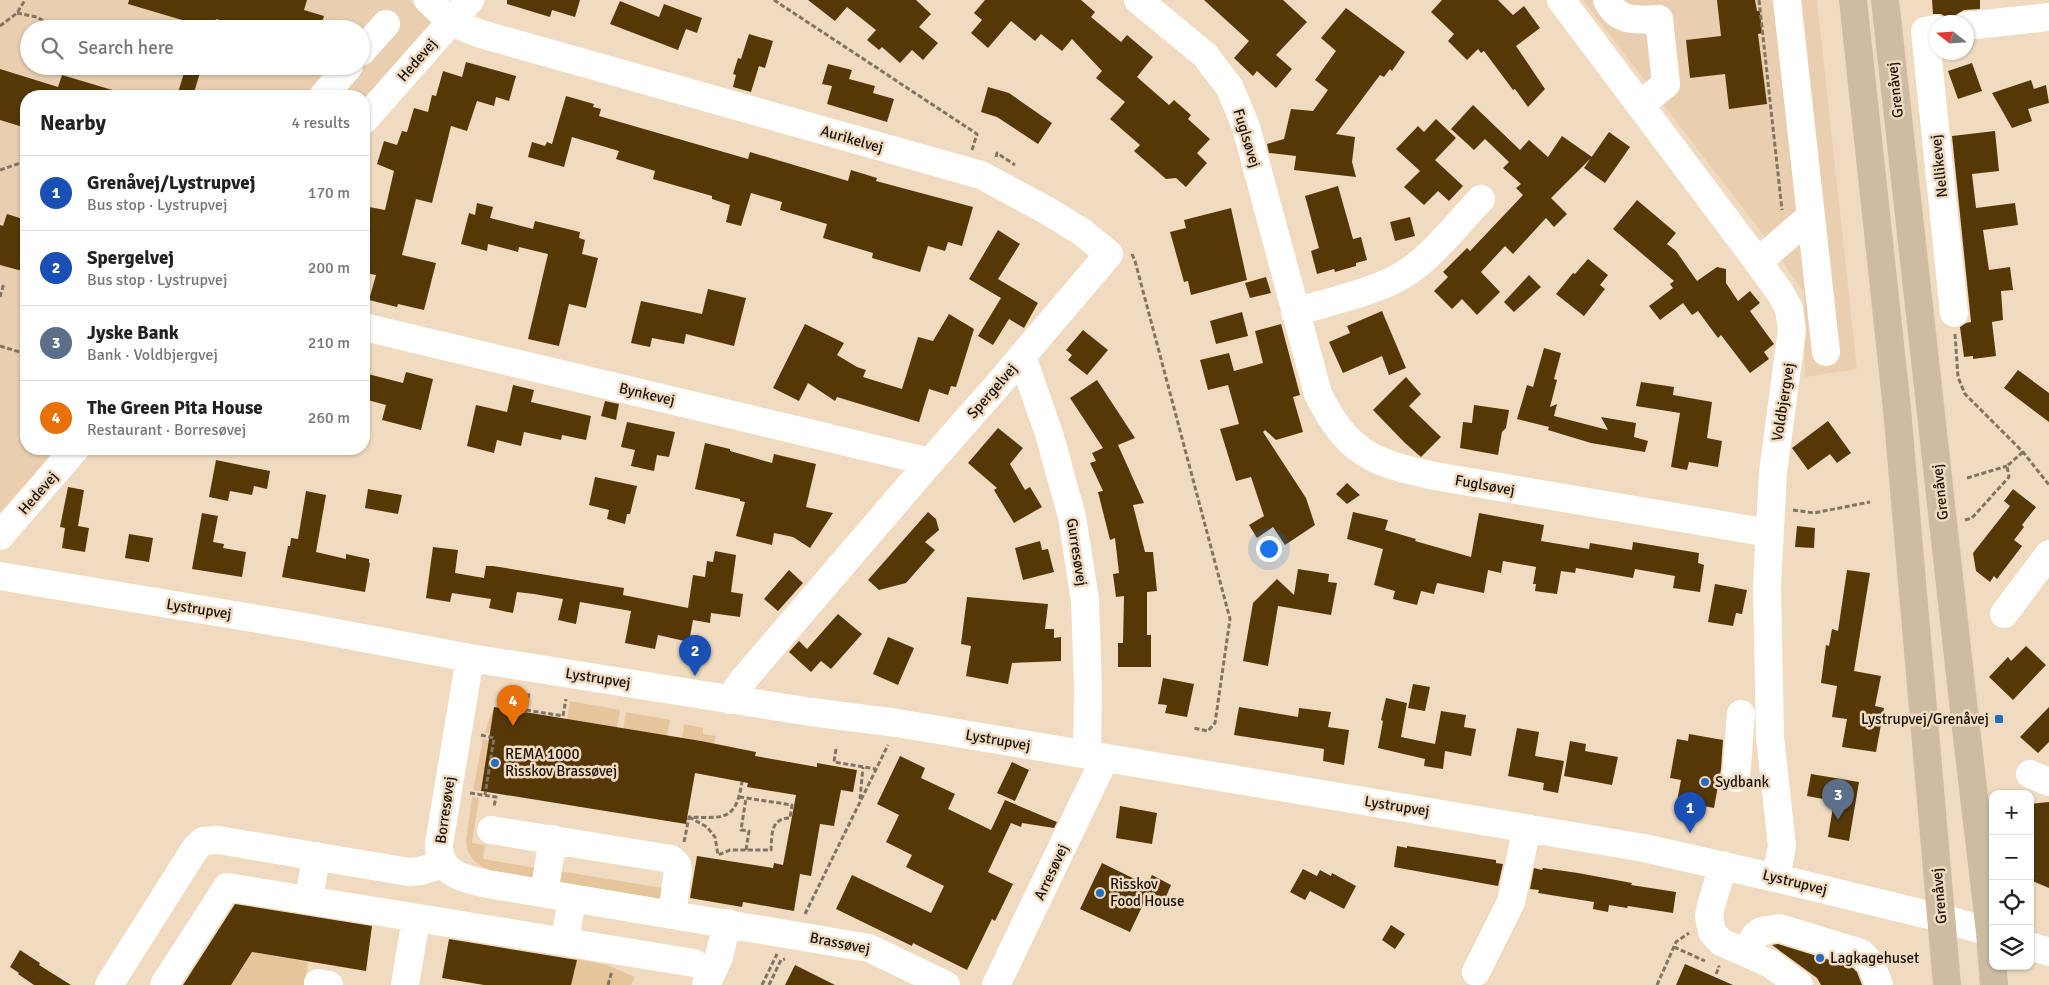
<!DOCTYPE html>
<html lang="en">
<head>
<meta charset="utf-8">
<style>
	body { margin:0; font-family:Signika,sans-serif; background:#f6f6f6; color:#222 }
	.controls { position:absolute; right:15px; bottom:15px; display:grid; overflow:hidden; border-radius:10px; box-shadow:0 1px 4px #0004 }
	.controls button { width:45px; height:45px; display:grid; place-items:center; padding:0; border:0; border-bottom:1px solid #e0e0e0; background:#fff; color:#222; font:25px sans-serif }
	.compass { position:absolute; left:1929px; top:15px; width:45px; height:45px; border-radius:50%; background:#fff; box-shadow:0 1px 4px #0004; rotate:287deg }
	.you { position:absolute; left:1268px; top:548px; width:18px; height:18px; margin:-12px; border:4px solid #fff; border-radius:50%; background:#1a73e8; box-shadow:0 0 0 8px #1a73e833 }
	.badge { display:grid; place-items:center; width:32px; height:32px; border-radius:50%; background:#236ebe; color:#fff; font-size:16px; font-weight:700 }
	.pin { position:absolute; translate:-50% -41px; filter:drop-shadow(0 1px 2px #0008) }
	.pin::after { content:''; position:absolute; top:26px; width:18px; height:15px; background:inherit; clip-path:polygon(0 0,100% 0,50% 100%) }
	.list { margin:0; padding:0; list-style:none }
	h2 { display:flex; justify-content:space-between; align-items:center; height:65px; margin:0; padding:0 20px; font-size:21px }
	h2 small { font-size:16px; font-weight:400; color:#767676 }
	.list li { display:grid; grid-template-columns:32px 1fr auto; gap:15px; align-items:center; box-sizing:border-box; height:75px; padding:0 20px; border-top:1px solid #e0e0e0 }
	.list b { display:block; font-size:19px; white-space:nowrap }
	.list p { margin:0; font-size:16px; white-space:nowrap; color:#767676 }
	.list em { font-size:16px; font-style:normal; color:#767676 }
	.icon { flex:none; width:28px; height:28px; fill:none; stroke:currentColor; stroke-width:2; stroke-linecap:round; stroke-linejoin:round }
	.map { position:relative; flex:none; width:2049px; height:985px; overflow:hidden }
	.search { position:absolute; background:#fff; box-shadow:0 1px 4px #0004; left:20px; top:20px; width:350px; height:55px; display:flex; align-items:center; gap:12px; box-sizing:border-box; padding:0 18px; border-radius:28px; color:#767676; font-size:19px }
	.panel { position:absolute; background:#fff; box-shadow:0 1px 4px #0004; left:20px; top:90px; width:350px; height:365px; border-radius:20px }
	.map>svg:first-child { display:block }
	.built { fill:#e9cfaf; fill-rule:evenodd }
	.green { fill:#e6c59c }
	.building { fill:#563807 }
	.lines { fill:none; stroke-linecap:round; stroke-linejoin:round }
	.path { stroke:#827462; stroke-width:3; stroke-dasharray:5 2.5; stroke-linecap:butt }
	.minor { stroke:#fff; stroke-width:28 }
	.major { stroke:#cdbba2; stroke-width:28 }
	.poi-dot { fill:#236ebe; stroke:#f0dbc0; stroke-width:2 }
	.labels { text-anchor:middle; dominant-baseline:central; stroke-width:5; stroke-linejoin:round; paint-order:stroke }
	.street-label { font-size:15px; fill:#191208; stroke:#f0dbc0 }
	.poi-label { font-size:15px; fill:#191208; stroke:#f0dbc0; text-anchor:start }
</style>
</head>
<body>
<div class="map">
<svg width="2049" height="985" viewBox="0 0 2049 985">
	<rect width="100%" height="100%" fill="#f0dbc0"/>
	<!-- built -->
	<path class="built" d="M0,0H409L433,22L364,100V96H26V449H56L0,512ZM29,29H361V66H29Z
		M1583,0H1817L1857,369L1805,377L1804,293L1775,250Z"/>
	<!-- green -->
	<path class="green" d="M522,694L520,712L490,734L485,733C491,711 496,695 522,694Z
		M570,701L620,710L617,728L567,720Z
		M626,712L670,720L667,736L623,729Z
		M684,724L703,728V734L716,736L714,744L682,738Z
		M483,739L489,740L481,791L473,790Z
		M472,797L479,798L472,843L485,845L483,859L536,868L535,879C511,874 469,875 466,842Z
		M559,871L662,888V900L556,882Z
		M252,952L308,962L305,985H231Z
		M577,959L607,965L635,977L631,985H571Z"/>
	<!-- building -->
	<path class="building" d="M129,0H307L304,10L324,16L320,29H250L216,19L213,29H198L199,25L128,4Z
		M507,0H580L575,17L552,10L550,17L507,4Z
		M808,0H916L931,14L919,27L938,43L923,60L912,50L900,63L882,47L879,50L867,40L876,30L847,7L835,21Z
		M985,0H1081L1095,12L1091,17L1121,42L1127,35L1153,57L1137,77L1169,105L1174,100L1191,115L1188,119L1210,139L1197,153L1207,163L1186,187L1176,178L1166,179L1134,151L1140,145L1110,119L1125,102L1096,78L1102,71L1072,39L1062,51L1041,34L1035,41L1011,21L988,48L971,33L982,20L974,13Z
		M1204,0H1283L1307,22L1276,55L1292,69L1276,88L1257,71L1253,76L1234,58L1249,41Z
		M1442,0H1498L1513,15L1524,6L1540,28L1516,46L1545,89L1528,107L1515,89L1513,90L1484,51L1481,53L1478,49L1467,60L1448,41L1454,34L1431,12Z
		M1717,0H1755L1757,11H1760L1762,33L1758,34L1767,104L1729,109L1725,74L1690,78L1686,40L1721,36Z
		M1932,0H1980V9L1964,10L1954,16L1946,17L1941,14H1933Z
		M620,1L659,17L664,4L702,18L697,33L686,29L678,50L610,24Z
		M1346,8L1405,52L1392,71L1390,69L1384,77L1380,75L1336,134L1355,137L1352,162L1356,177L1294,170L1296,156L1269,153L1267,144L1284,139L1291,109L1313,111L1328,90L1315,80L1336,51L1321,38Z
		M749,34L773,41L765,68L759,66L751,92L733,87L736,75L733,74L738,58L741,59Z
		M466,62L516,76L509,101L496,97L494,106L477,101L467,131L451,126L432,203L416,199L402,255L436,263L424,310L398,304L397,307L369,300L376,275L364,273V206L385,210L394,171L377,164L384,141L397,145L402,131L407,132L414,108L428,112L432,95L436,96L443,71L462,77Z
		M1972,63L1982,91L1958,99L1948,71Z
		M828,64L852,70L849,79L875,86L873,93L894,99L887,122L827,104L832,86L822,84Z
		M186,66H202L193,96H177Z
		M0,69L58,87L62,75L119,92L118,96H26V128L0,120Z
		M2031,80L2034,89L2046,85L2049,103L2028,109L2032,121L2012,128L1992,93Z
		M988,87L1009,93L1052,123L1038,144L997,117L981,112Z
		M566,96L594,104L593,107L601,109L599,116L748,159L750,152L848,181L851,170L877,178L876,181L973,207L962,246L948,242L945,251L928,246L920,272L872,258L873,253L823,238L827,224L780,210L782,202L751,193L741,226L726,222L730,205L712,199V196L653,179L655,171L616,159L619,151L572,137L564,167L528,157L532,142L545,146L547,142L552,144Z
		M1473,105L1520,150L1529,140L1548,157L1562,136L1592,157L1551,198L1567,214L1554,227L1546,218L1513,254L1505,246L1481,272L1500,292L1477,315L1462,299L1452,309L1434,291L1448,277L1443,272L1467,248L1470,251L1523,195L1516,188L1521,184L1503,168L1509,162L1485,139L1474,150L1451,129Z
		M1436,119L1456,138L1435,160L1463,186L1449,201L1438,191L1424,205L1404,187L1420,171L1396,149L1418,126L1424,132Z
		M1995,131L1999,171L1972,174L1976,208L2015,203L2018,225L1983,230L1989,270L2010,267L2013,290L2001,291L2003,320L1992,322L1996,356L1973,359V356L1964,357L1960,327L1966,323L1971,322L1952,136Z
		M1609,132L1630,147L1605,183L1584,168Z
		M1338,186L1353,239L1361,237L1367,260L1356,263V266L1335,272L1334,269L1317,274L1311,251L1319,248L1305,196Z
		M1637,200L1676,233L1667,244L1676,251L1697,281L1717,267L1726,269V283L1738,301L1750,291L1760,303L1750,311L1774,344L1764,352L1769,359L1750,373L1721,335L1718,338L1698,311L1692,315L1683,303L1660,320L1649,306L1673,288L1670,284L1674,281L1613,229Z
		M477,203L493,207L490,218L533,229L535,221L580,232L579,238L585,240L582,254L598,258L586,308L569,304L559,346L528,339L548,254L519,247L518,252L488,244L487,251L461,244L469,213L475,215Z
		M1231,208L1247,280L1191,295L1188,281L1184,282L1170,232L1186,228L1184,220Z
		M7,214L26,220V272L0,265V225L3,226Z
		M1410,217L1415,236L1395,241L1390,222Z
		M998,230L1020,244L998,279L1038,303L1024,328L1009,319L993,345L978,336L1001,298L969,279Z
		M1588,259L1608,275L1600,285L1605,289L1584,316L1556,294L1573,273L1575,274Z
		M1529,275L1541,287L1514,312L1504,302Z
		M1266,277L1271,293L1250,298L1245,283Z
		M708,289L746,298L734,346L686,334L684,344L652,338L650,347L631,343L641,301L702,314Z
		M1382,311L1406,368L1389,375L1382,356L1343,373L1329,342L1350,333L1347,326Z
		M1242,312L1248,336L1216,344L1210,321Z
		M949,314L974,329L956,387L951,386L948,395L929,389L919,422L837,397L835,401L808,383L799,401L773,388L805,324L844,343L837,355L857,367L866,370L863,377L902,389L918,337L933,341Z
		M1281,324L1300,395L1293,397L1303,432L1276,440L1265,430L1263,432L1306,498L1315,525L1285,545L1273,527L1257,538L1249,525L1264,516L1251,477L1236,481L1220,429L1239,424L1228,385L1208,390L1200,360L1229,353L1234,371L1263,363L1255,331Z
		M1083,330L1108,350L1087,375L1068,360L1072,355L1066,350Z
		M1544,348L1561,353L1554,379L1557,380L1550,407L1557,404L1554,416L1608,430L1601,417L1636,423L1634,437L1648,441L1645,452L1591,443L1548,430L1549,427L1517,419L1527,385L1533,387Z
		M2018,370L2049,393V422L2004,388Z
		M406,372L433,379L421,430L382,420L386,405L364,399V373L403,383Z
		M1406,377L1421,394L1409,406L1441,437L1421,457L1405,443L1373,410Z
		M1097,380L1135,438L1118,445L1144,503L1133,505L1145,552H1153L1157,591L1147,592V635H1151V667H1118V643H1123L1124,596L1116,597L1113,574L1119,573L1115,538L1110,540L1098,492L1103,491L1090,463L1096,461L1092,453L1103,448L1070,398Z
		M1641,382L1674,387L1673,395L1712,402L1707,438L1722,441L1718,467L1689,462L1687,470L1671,467L1680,413L1636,406Z
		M513,385L534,390L531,402L591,416L586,440L562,435L561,440L524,432L521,446L497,440L494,453L467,446L476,405L507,412Z
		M605,401L619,404L616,420L601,416Z
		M1474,405L1509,410L1506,428L1502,432L1498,455L1460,448L1463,422L1472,423Z
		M1828,421L1851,453L1837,463L1830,454L1808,470L1792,448Z
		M627,422L675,432L669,457L657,455L654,471L631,466L635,450L621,447Z
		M998,428L1023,448L1010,464L1025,490L1030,487L1042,507L1014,523L994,490L997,488L968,463Z
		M705,443L730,449V451L772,463L774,454L816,464L806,507L833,513L810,548L793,537L774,533L772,545L736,536L745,502L740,501V499L695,489Z
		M216,460L270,471L267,489L254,486L252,495L230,491L228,501L209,497Z
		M595,477L637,486L630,514H627L625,524L607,519L609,510L589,505Z
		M1347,483L1360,495L1347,504L1336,494Z
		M68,487L84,490L78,526L89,528L85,552L62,548L65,528L60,527Z
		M368,489L402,495L398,514L365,508Z
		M2013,489L2036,507L2022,525L2024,527L2014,540L2022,546L1997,579L1994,576L1990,582L1976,571L1973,553L2010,506L2004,501Z
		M306,491L326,495L316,552L346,559V554L369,559V563H370L365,592L282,577L288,546H290L291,538L298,539Z
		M928,512L936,519L939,530L925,542L935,550L906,583L879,590L868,580Z
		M1353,512L1388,520L1385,530L1416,539L1415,541L1471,557L1479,513L1544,525L1541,541L1589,549L1590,543L1632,550L1633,542L1699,553L1698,563L1704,565L1700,592L1673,588L1675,576L1635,569L1633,578L1576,568L1575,573L1561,571L1557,594L1535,591L1536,584H1533L1536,567L1503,561L1501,573L1488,570L1484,593L1437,583L1434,594L1421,591L1417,605L1393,599L1395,591L1374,585L1383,549L1347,539Z
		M202,513L218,516L213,542L224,544L223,548L246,552L242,577L192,569Z
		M1797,526L1815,528L1814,548L1795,547Z
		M129,534L153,538L149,562L125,558Z
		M1040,541L1042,550L1048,549L1054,572L1023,580L1015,548Z
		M433,547L458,550L455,573L484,578L486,566H493L624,588L623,595L688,608L693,575L705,577L707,561L713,562L715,551L736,555L731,592L743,594L740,617L711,613L710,623L693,620L689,642L658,635L655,649L625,643L631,611L580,602L576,624L558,620L563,599L534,594L517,592L513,613L489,608L491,599L452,593L450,602L426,598Z
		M1298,569L1329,574L1328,582L1337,583L1331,615L1278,606L1268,666L1243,661L1253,603L1277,579L1294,595Z
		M789,570L803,583L778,611L764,599Z
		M1847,570L1870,573L1854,671L1881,676L1875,706L1884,708L1876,752L1842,747L1847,719L1832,717L1837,686L1821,683L1826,645L1829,646L1832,629L1838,631Z
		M1715,584L1747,590L1742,614L1736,613L1733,626L1708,622Z
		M967,597L1048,604L1045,629H1054V638L1061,637V661L1012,663L1008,684L966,676L971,646L961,644Z
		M838,614L862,634L831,669L821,661L811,672L789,652L799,641L807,649Z
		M888,637L914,648L898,685L873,674Z
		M2026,646L2046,665L2013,700L1989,677L2008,657L2011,661Z
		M1163,678L1194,684L1187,717L1165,713L1167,705L1158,704Z
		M1413,684L1430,687L1425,711L1408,708Z
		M1386,698L1407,703L1401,737L1435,744L1441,711L1466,715L1464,727L1476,729L1471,756L1445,751L1443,769L1424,766L1425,759L1378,748L1383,721L1381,720Z
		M494,707L701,741L756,752L755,756L817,767V763L857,770L853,792L841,790L834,826L820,824L811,876L800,874L794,911L743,902L742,907L690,898L697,856L773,868L774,863L783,865L796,795L747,787L748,783L695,773L686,824L481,791Z
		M1239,707L1298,717L1299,708L1331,712L1328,727L1349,730L1344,765L1323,761L1324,749L1234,735Z
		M2049,707V742L2038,753L2020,737Z
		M1517,728L1539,732L1535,756L1564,761L1558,793L1543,790L1544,783L1508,776Z
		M1689,734L1723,740L1721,769L1714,808L1677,801L1681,780L1670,778L1677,739L1688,741Z
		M1570,741L1586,744L1585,751L1618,757L1612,785L1564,776Z
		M900,756L925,768L921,778L955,794L948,809L991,830L1005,800L1057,822L1054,828L1022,823L1021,827L1011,823L988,872L1013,884L995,921L992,919L967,970L913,943L912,946L836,909L852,875L931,913L944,886L906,867L912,855L886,842L899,815L877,804Z
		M1012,762L1029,770L1015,801L997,793Z
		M1811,774L1859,782L1849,841L1828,837L1834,801L1807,796Z
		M2049,802V888L2030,880V804Z
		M1120,806L1157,813L1152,844L1116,838Z
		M1397,846L1407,848V846L1496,860V863L1503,864L1498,886L1394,867Z
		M1102,863L1147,885L1152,875L1171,885L1165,899L1149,892L1130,932L1080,909Z
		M1534,868L1542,870L1543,868L1578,873L1632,883L1631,885L1676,892L1673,913L1628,906L1627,908L1609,905L1608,912L1593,909L1594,902L1538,893L1539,890L1530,889Z
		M1303,869L1317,876L1320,870L1331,876L1332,873L1356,886L1344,909L1310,891L1305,900L1290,892Z
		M235,904L372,926L366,971L252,952L231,985H183Z
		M1391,925L1405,934L1395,949L1382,940Z
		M449,939L577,960L571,985H484L442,978Z
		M1778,944L1852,967L1857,972L1862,985H1821L1817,978L1772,945Z
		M20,950L40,963L39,965L71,985H34L18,974L19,973L10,967Z
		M1685,964L1733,985H1676Z
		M795,965L835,985H785Z"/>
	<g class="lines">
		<!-- path -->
		<path class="path" d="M774,0L977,134L972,150
			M1759,0L1782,210
			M17,13L37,17L56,29
			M0,26L17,13L25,0
			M172,66L180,73
			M996,157L997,153L1015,165
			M0,170L26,161
			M1132,254L1135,261L1230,619L1215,723L1208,731L1193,728
			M0,297L4,283
			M1955,334L1958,377L1965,394L2023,452L2049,485
			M0,346L26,354
			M1967,478L2007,466
			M1793,510L1814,513L1870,502
			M1965,520L1972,518L2009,477L2007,466L2023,452
			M526,710L563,716L566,699
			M525,713L529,693
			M481,735L494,738L485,795
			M836,749L834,762L876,769
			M470,793L496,797L494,807
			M860,799L863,767
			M689,817L707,827L715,837L718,855L730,850H771C772,836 770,818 790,818L792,805L740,797
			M684,842L689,817C724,818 736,821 742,782
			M746,850L749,831L741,830L746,798
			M805,914L888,745
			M1674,947L1705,961
			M1716,974L1719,967L1718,966
			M608,985L612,971
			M762,985L777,954
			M769,985L781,960L785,959
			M1657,985L1676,942L1689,933"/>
		<!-- minor -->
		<path class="minor" d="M428,0L451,22L481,34L981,175L1046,210L1082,232L1109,254L996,387L930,462L744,679L729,700
			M1138,0L1205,55L1230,88L1246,127L1318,394C1348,454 1373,463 1435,476L1769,533
			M1561,0L1758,262L1781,294L1789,309L1792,330L1773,472L1767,586L1770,737L1782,846L1776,878
			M1607,0C1618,23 1637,20 1659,19L1666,84L1640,105
			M1787,0L1826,352
			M1966,26L2049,17
			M1936,29L1925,31L1954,313
			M361,52L386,24
			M323,96L349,66
			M364,120L470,0
			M1758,262L1811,216
			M1295,312C1327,302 1363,295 1394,280C1428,263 1454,227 1481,199
			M364,327L930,462
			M1022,356L1050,437L1072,517L1085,600L1088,688L1087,755
			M0,536L75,449
			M0,576L294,625L470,658L811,712L897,723L1644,848L1776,878L1941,918L1993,933
			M2004,614L2049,554
			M470,658L439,844C438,874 464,879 488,884L869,948L946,985
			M2030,774L2049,782
			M1736,778L1741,714
			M491,830L671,859L677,865L678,870L672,915
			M1723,865L1711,906L1709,916L1712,932L1721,942L1771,964L1799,985
			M544,893L553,839
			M309,900L316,856
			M565,942L572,898
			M2030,946L2049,952
			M1746,952L1755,936L1762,931L1779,928L1861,953L1871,964L1879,985
			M1476,972L1511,902L1527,828
			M318,983L329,985
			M109,985L195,849L203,841L218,840L409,872L420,871L443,864
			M164,985L227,887L694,963
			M405,985L416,918
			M706,985L719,957L727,923
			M996,985L1105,758"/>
		<!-- major -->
		<path class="major" d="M1853,0L1897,409L1947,985
			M1885,0L1965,720L1990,932L1994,985"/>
	</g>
	<!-- markers -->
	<g class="poi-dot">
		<rect x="1994" y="714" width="10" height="10" rx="2.5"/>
		<circle cx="495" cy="763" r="5"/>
		<circle cx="1705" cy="782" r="5"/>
		<circle cx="1100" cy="893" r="5"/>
		<circle cx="1820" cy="958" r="5"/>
	</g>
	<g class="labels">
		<!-- street labels -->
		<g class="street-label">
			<text transform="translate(417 60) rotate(-49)">Hedevej</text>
			<text transform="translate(1895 90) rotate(-96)">Grenåvej</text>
			<text transform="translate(1247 138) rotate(73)">Fuglsøvej</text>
			<text transform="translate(852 139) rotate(16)">Aurikelvej</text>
			<text transform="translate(1939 166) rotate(-96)">Nellikevej</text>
			<text transform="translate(992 391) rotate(-49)">Spergelvej</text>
			<text transform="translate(647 394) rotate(13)">Bynkevej</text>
			<text transform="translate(1783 402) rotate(-81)">Voldbjergvej</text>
			<text transform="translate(1485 485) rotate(10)">Fuglsøvej</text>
			<text transform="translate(1940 492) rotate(-96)">Grenåvej</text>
			<text transform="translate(38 493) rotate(-49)">Hedevej</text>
			<text transform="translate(1077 552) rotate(81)">Gurresøvej</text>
			<text transform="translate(199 609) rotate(9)">Lystrupvej</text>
			<text transform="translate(598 678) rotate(9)">Lystrupvej</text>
			<text transform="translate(998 740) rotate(10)">Lystrupvej</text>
			<text transform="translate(1397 806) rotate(9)">Lystrupvej</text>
			<text transform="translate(445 810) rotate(-82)">Borresøvej</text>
			<text transform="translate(1051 872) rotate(-65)">Arresøvej</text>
			<text transform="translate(1795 882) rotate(14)">Lystrupvej</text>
			<text transform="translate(1939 896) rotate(-95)">Grenåvej</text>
			<text transform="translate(840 943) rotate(11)">Brassøvej</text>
		</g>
		<!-- poi labels -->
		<g class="poi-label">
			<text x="1989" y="719" text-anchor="end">Lystrupvej/Grenåvej</text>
			<text x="505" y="754">REMA 1000<tspan x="505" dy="17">Risskov Brassøvej</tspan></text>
			<text x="1715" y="782">Sydbank</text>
			<text x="1110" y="884">Risskov<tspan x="1110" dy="17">Food House</tspan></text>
			<text x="1830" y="958">Lagkagehuset</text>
		</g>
	</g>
</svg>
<div class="controls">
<button>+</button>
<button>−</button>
<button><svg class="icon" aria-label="locate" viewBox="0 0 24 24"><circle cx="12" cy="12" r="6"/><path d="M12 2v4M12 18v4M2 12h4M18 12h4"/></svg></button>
<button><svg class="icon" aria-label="layers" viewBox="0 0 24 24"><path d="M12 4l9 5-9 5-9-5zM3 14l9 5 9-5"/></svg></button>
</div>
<svg class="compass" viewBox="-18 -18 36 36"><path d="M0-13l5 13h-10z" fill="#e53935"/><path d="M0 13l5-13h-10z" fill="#767676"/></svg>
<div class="you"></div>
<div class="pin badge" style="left:1690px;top:833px;background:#1a4fb4">1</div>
<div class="pin badge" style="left:695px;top:676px;background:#1a4fb4">2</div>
<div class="pin badge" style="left:1838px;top:820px;background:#5c6f8a">3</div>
<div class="pin badge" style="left:513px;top:726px;background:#e8710a">4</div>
<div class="search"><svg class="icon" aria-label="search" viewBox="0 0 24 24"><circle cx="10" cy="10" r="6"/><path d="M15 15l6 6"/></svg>Search here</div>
<section class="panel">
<h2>Nearby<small>4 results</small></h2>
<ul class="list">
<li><span class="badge" style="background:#1a4fb4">1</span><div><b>Grenåvej/Lystrupvej</b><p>Bus stop · Lystrupvej</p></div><em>170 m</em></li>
<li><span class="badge" style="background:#1a4fb4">2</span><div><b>Spergelvej</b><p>Bus stop · Lystrupvej</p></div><em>200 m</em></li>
<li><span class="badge" style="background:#5c6f8a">3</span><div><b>Jyske Bank</b><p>Bank · Voldbjergvej</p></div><em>210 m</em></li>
<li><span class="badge" style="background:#e8710a">4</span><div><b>The Green Pita House</b><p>Restaurant · Borresøvej</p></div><em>260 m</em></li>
</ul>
</section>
</div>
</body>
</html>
